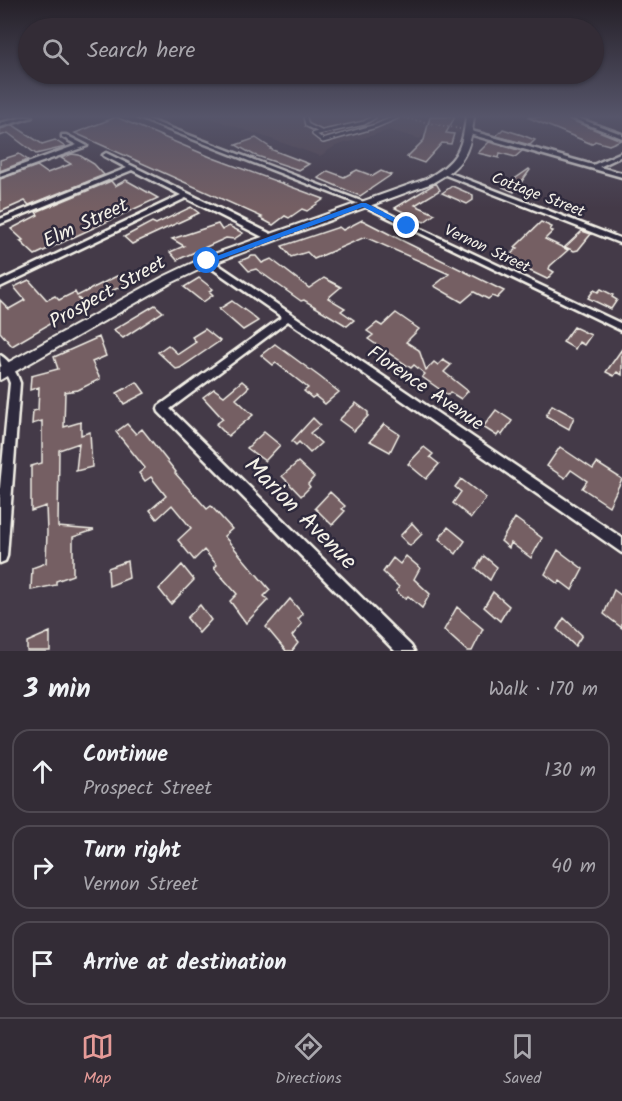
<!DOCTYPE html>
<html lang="en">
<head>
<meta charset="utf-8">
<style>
	body { margin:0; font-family:Kalam,sans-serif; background:#3b343e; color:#f1f3f6 }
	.stop { position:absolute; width:18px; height:18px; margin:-14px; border:4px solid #1a73e8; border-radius:50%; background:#fff }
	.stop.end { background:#1a73e8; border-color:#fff; box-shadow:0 2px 6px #0008 }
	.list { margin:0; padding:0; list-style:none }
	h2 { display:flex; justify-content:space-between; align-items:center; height:78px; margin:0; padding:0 24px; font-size:26px }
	h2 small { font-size:20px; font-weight:400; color:#a9a7ad }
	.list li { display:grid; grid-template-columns:39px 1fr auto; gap:18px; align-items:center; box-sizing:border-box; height:84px; margin:0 12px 12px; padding:0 12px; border:2px solid #4e4851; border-radius:18px }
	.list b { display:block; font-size:22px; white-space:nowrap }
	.list p { margin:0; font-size:20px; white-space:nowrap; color:#a9a7ad }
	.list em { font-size:20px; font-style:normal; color:#a9a7ad }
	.icon { flex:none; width:33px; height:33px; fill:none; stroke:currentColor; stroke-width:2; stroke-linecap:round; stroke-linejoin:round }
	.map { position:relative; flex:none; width:622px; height:651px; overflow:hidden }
	.search { position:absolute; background:#332c36; box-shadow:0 2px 4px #0004; left:18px; right:18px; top:18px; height:66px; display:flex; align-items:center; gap:15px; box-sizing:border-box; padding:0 21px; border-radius:33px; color:#a9a7ad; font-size:22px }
	.sheet { height:366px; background:#332c36 }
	nav { display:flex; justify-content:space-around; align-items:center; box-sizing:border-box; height:84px; border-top:2px solid #4e4851; background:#332c36; font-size:16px; color:#a9a7ad }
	nav a { display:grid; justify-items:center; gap:3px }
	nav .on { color:#e69b98 }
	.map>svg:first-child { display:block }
	.built { fill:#534550 }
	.building { fill:#755f63; stroke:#f4f1e8; stroke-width:1.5 }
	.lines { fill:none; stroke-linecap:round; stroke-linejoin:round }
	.lane-casing { stroke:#f4f1e8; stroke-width:6 }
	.street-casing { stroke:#f4f1e8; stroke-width:5 }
	.secondary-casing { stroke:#f4f1e8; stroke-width:4 }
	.path { stroke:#f4f1e8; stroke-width:1.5; stroke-dasharray:1 3; stroke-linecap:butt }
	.lane { stroke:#2f2a3d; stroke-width:3 }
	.street { fill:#2f2a3d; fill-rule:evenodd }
	.secondary { fill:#2f2a3d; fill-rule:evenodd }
	.route { fill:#1a73e8 }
	.labels { text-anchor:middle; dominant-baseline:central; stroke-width:5; stroke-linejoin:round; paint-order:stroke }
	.far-street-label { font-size:16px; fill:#f4f1e8; stroke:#2f2a3d }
	.street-label { font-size:20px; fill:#f4f1e8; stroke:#2f2a3d }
	.near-street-label { font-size:24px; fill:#f4f1e8; stroke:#2f2a3d }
</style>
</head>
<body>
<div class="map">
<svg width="622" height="651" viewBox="0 0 622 651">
	<rect width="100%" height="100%" fill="#443a48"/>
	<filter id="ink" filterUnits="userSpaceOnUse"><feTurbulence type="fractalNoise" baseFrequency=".0167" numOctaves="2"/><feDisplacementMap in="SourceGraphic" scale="12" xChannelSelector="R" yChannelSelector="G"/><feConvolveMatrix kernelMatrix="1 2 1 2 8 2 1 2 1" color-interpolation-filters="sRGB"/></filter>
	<g filter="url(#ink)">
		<!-- built -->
		<path class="built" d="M208,117H411L461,127L460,133L429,127L420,139L390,130L335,146L320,156Z"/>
		<!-- building -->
		<path class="building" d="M116,117L213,158L324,199L307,211L302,209L289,218L285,216L273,225L260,218L262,217L75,133Z
			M430,117H455L446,133L454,134L451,144L442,143L424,163L407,157L424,140Z
			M527,117H567L568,119L621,140L609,145L595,141L592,144Z
			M13,125L42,144L55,140L65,147L36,154L8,133L0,136V129Z
			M503,129L522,135L535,140L530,145L496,136Z
			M256,138L271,148L270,149L309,164L299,170L254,155L236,145Z
			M489,142L522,151L515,157L500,153L499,158L478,153Z
			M19,154L28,160L0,171V160Z
			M72,154L79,155L94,164L104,175L29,205L25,201L0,212V179L37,166L47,173L71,164L61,158Z
			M529,169L530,170L514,192L503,187Z
			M357,170L373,176L381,171L391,175L360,196L318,178L328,171L344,177Z
			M126,180L158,198L35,255L20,241L23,240L11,229L38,215L36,212L111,181L115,186Z
			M436,183L440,190L415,205L435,214L424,222L395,208Z
			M452,186L473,195V200L467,204L442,193Z
			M191,207L199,213L132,244L124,237L152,222L156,224Z
			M362,220L405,242L504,291L497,298L492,296L488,299L474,292L462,302L434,286L449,274L365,237L314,259L307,252L291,257L282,246L339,227L343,230Z
			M541,222L552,227L550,230L553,231L545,239L568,250L550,266L549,269L554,272L547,279L505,259L518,248L515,247Z
			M218,224L222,230L229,226L243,233L234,239L226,238L177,260L170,252L184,246L172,239Z
			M582,231L591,234L578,250L574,251L565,247Z
			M252,256H256L262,263L271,259L309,288L324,278L341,287L328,298L345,308L341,311L354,320L347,326L304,300L301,301L256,269L249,271L240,261Z
			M117,276L126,284L85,304L78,298L82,305L12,346L0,332V300L9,309L25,300L14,287L29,280L47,300L55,296L59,300L75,292L77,296Z
			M199,278L213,289L209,291L213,295L203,302L184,287Z
			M601,289L613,295L612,297L617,300L611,309L588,298L594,290L598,292Z
			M232,301L250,314L258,321L243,330L219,309Z
			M155,305L163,312L123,338L113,330Z
			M396,313L419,329L406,342L419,350L426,370L434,362L438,365L443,360L451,365L444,372L468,391L461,399L450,392L448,395L422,377L425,374L414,365L411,368L368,339L373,335L367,331L377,323L382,326Z
			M574,327L591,335L584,345L579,342L575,349L563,342Z
			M205,329L220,341L180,368L176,369L158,352L168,345L178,354L196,342L192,337Z
			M99,337L106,356L92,362L100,379L78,390L65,392L64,427L81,422V435L90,432L92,467L76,471L79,443L59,450L58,527L94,530L73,537V575L56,581V585L31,590L32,568L46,563L47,532L46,506L31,511V466L42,463V421L32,424L33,411L38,410L39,387L30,390L31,376L58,369L54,357Z
			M275,344L320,377L339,392L325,404L315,396L312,398L304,391L308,388L276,363L273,365L261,355Z
			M622,349V375L617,372L614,376L606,372Z
			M242,381L249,387L236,399L253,415L228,436L216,424L223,419L203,397L214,389L224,396Z
			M137,382L145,393L124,404L117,393Z
			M356,403L368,412V416L354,431L339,420Z
			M552,405L574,417L569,429L546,416Z
			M496,410L512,421L502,435L499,433L497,436L483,427Z
			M313,418L320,425L310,433L321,443L310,453L299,442L296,445L292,441Z
			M127,424L136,434L142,429L176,472L175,473L207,509L211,506L232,529L224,536L270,590L264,596L268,600L246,623L230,601L237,594L214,568L217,565L204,550L194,560L178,540L191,528L172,505L157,519L150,510L166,496L151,477L145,481L139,473L145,468L116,432Z
			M384,424L399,434L390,452L370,441Z
			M264,432L280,445L265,461L247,448Z
			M424,447L433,454L430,457L439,464L426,479L408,464Z
			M560,447L593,469L597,463L622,479L609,506L582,488L587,481L571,470L565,478L547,466Z
			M298,462L314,477L308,484L310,487L301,496L282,476Z
			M461,479L486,498L471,518L453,503L461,492L455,487Z
			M330,492L345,506L342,509L345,511L332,525L315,508Z
			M515,518L542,538L531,558L511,543L509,548L501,541Z
			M412,523L422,534L410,546L400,536Z
			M448,527L465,541L456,554L439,539Z
			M558,550L583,569L572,590L560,581L558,584L545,574Z
			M406,556L420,568L414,579L430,594L422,608L408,596L405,599L396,591L399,587L383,572L393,558L400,564Z
			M484,556L497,567L490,580L476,568Z
			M127,561L129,578L109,586L108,568Z
			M182,565L194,580L171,604L159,589Z
			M614,590L622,596V628L604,614Z
			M493,592L509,606L500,621L484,607Z
			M290,599L303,614L298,619L302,624L292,636L298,643L292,651H286L266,627Z
			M200,605L211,620L199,633L187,618Z
			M457,607L483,629L472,651H467L444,630Z
			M564,618L582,635L575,646L557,629Z
			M50,632V651H27V642Z"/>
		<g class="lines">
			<defs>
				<path id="lane" d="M305,117L307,125L321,132
					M374,117L364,123L314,134L323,141L376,126L397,117"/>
				<path id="street" d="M25,117H32L0,127V123Z
					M136,117H142L366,203L622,324V331L362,205Z
					M569,117H575L622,134V138Z
					M468,130L593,165L622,152V156L599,167L622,173V177L466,133L465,132Z
					M62,135H66L87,146L0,177V173L77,145L62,137Z
					M106,153L273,235L274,237L273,239H267L186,198L0,287V281L181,195L132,170L0,224V219L127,168L104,156L103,155Z
					M445,171L622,239V244L443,174L442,173Z
					M204,259H210L622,538V553L288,321L170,409L411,646L414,651H395L159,412L158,409L159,406L282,317L204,263L203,261Z
					M0,355C9,360 17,373 20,383L7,556L5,561L0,563V487L10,383C6,370 0,371 0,355Z"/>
				<path id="secondary" d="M466,117H474C470,152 464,166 432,183L211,264L171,283L0,380V367L163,277L203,258L426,179C456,162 462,151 466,117Z"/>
			</defs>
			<!-- lane casing -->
			<use href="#lane" class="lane-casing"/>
			<!-- street casing -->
			<use href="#street" class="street-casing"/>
			<!-- secondary casing -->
			<use href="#secondary" class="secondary-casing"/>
			<!-- path -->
			<path class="path" d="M404,118L460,129"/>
			<!-- lane -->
			<use href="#lane" class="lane"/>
			<!-- street -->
			<use href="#street" class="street"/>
			<!-- secondary -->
			<use href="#secondary" class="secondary"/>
		</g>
	</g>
	<!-- sky -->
	<linearGradient id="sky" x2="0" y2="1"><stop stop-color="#252028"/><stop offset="0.56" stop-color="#56556a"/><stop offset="1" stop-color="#56556a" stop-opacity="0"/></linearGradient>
	<rect width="622" height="208" fill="url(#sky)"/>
	<!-- route -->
	<path class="route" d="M361,203H366L411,226L404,227L363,207L210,263L203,261Z"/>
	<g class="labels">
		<!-- far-street labels -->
		<g class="far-street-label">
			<text transform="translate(538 195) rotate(21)">Cottage Street</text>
			<text transform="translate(487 249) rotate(25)">Vernon Street</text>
		</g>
		<!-- street labels -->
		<g class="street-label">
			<text transform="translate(86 224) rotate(-25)">Elm Street</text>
			<text transform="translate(108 293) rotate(-29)">Prospect Street</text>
			<text transform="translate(425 389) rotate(34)">Florence Avenue</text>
		</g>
		<!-- near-street labels -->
		<g class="near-street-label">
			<text transform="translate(300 514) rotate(45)">Marion Avenue</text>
		</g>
	</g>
</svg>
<div class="stop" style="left:207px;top:261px"></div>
<div class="stop end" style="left:407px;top:226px"></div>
<div class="search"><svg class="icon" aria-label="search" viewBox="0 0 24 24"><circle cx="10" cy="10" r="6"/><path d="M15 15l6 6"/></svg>Search here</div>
</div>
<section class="sheet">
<h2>3 min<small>Walk · 170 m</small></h2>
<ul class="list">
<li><svg class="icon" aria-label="ahead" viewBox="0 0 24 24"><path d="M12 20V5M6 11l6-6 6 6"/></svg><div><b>Continue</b><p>Prospect Street</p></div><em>130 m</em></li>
<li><svg class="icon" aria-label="right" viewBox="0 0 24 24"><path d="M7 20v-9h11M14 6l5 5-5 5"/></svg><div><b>Turn right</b><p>Vernon Street</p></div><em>40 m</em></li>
<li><svg class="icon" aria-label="arrive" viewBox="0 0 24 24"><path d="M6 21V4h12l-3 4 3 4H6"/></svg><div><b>Arrive at destination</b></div></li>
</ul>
</section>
<nav>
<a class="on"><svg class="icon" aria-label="map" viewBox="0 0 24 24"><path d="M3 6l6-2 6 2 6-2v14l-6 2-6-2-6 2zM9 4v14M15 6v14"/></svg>Map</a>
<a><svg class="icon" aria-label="directions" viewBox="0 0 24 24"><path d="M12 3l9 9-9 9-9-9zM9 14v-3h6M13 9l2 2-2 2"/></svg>Directions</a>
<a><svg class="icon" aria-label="saved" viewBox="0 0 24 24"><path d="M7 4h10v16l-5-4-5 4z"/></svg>Saved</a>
</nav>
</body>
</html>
